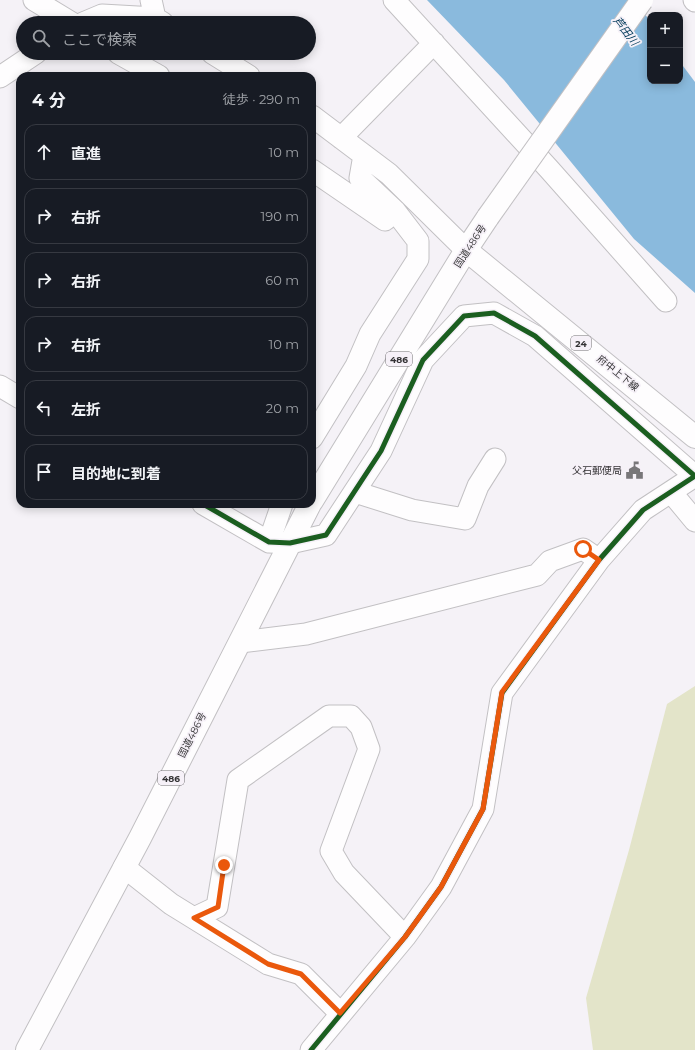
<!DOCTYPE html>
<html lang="ja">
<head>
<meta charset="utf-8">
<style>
	body { margin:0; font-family:Montserrat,"Noto Sans JP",sans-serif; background:#242831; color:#f1f3f6 }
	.controls { position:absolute; right:12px; top:12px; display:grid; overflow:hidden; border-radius:8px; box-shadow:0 2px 10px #0003 }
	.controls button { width:36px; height:36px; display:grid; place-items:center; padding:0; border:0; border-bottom:1px solid #363941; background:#171b24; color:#f1f3f6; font:20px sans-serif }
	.stop { position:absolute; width:12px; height:12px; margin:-9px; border:3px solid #ea580c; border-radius:50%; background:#fff }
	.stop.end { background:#ea580c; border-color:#fff; box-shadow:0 1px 4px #0008 }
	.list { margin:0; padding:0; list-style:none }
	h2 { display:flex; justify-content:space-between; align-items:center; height:52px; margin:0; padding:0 16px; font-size:17px }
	h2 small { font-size:13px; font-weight:400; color:#9ea1a6 }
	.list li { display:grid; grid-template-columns:26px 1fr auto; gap:12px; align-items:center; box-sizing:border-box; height:56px; margin:0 8px 8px; padding:0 8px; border:1px solid #363941; border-radius:12px }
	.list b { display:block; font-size:15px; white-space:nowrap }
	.list em { font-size:13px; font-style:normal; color:#9ea1a6 }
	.icon { flex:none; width:22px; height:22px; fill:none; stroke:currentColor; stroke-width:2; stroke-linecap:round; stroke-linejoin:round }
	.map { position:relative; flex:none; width:695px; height:1050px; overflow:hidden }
	.search { position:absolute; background:#171b24; box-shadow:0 2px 10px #0003; left:16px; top:16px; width:300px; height:44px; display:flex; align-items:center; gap:10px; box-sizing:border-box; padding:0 14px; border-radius:22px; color:#9ea1a6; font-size:15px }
	.panel { position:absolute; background:#171b24; box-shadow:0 2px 10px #0003; left:16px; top:72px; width:300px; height:436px; border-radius:12px }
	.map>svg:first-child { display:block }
	.green { fill:#e3e4c9 }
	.water { fill:#8abadd }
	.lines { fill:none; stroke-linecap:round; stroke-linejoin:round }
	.street-casing { stroke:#c2c0c3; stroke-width:23 }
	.primary-casing { stroke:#c2c0c3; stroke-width:24 }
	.highway-casing { stroke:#c2c0c3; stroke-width:24 }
	.street { stroke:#fefdfe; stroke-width:21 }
	.primary { stroke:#fefdfe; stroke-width:22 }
	.highway { stroke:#fefdfe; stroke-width:22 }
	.highway-bridge-casing { stroke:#c2c0c3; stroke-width:24; stroke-linecap:butt }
	.highway-bridge { stroke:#fefdfe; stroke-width:22 }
	.cycleway-casing { stroke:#f6f1f8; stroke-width:8 }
	.cycleway { stroke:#1b5e20; stroke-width:5 }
	.route { stroke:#ea580c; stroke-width:5 }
	.labels { text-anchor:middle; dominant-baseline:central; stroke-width:3.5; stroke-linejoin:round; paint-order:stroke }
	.shield { fill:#f6f1f8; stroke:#6e6c70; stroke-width:1 }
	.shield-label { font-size:9px; font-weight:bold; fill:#343335 }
	.street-label { font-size:10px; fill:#343335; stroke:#f6f1f8 }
	.poi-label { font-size:10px; fill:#343335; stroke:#f6f1f8; text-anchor:end }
	.water-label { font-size:11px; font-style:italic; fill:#003a59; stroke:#f6f1f8 }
</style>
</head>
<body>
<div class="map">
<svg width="695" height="1050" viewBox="0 0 695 1050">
	<rect width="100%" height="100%" fill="#f5f2f7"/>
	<!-- green -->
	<path class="green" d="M695,686V1050H593L586,998L629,850L667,704Z"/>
	<!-- water -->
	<path class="water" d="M427,0H634L650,21V81H680V62L695,82V293L634,239L504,80Z"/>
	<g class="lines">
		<defs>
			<path id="street" d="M34,0L72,23
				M151,0L155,18
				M394,0L549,169L666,301
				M694,0L695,1
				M83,23L102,15L155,18L163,23
				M118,53L159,76
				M212,53L249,76
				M0,77L36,53
				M312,116L389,174L466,250
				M341,138L434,43
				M312,170L385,220L395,211
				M0,386L20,398
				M312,438L356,366L370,334L418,259V241L395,211L360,178L364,155
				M355,492L412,510L465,519L478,486L495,459
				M671,492L695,521
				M203,504L269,542L290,543L326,535L381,451L423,360L464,316L494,313L535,336L695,476
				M269,542L282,504
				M240,642L306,634L537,575L550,561L583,549L599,560
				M124,867L171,904L268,964L301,974L340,1013
				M194,918L217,907L238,780L329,716H351L361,727L369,749L331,851L344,873L405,937
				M311,1050L405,937L441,887L483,809L502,693L599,560L643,510L695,476"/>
			<path id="primary" d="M466,250L695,437"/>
			<path id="highway" d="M312,501L466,250L488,217
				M27,1050L140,838L310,504"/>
		</defs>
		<!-- street casing -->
		<use href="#street" class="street-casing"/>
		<!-- primary casing -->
		<use href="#primary" class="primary-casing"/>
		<!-- highway casing -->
		<use href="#highway" class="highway-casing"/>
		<!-- street -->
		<use href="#street" class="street"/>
		<!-- primary -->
		<use href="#primary" class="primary"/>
		<!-- highway -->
		<use href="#highway" class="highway"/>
		<defs>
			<path id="highway-bridge" d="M488,217L642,0"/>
		</defs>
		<!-- highway-bridge casing -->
		<use href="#highway-bridge" class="highway-bridge-casing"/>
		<!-- highway-bridge -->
		<use href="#highway-bridge" class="highway-bridge"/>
		<defs>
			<path id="cycleway" d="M203,504L269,542L290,543L326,535L381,451L423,360L464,316L494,313L535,336L695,476
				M311,1050L405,937L441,887L483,809L502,693L599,560L643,510L695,476"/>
		</defs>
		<!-- cycleway casing -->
		<use href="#cycleway" class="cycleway-casing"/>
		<!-- cycleway -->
		<use href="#cycleway" class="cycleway"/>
	</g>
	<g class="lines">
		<!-- route -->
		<path class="route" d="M224,865L218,907L194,918L268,964L301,974L340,1013L405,937L441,887L483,809L502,692L599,560L583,549"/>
	</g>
	<!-- icons -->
	<defs>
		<symbol id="civic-bare" viewBox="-9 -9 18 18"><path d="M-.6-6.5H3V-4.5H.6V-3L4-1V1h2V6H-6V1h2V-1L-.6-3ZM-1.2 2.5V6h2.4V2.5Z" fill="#787679" stroke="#f6f1f8" stroke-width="2.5" paint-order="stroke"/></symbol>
	</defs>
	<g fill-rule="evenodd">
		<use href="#civic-bare" x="622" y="458" width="25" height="25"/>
	</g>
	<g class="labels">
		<!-- shield labels -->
		<g class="shield">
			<rect x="571" y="336" width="20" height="14" rx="3"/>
			<rect x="386" y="352" width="26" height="14" rx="3"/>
			<rect x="158" y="771" width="26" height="14" rx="3"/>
		</g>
		<g class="shield-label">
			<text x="581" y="343">24</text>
			<text x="399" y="359">486</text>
			<text x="171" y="778">486</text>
		</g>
		<!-- street labels -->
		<g class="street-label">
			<text transform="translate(470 246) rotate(-57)">国道486号</text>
			<text transform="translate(618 373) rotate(39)">府中上下線</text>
			<text transform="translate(192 735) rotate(-63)">国道486号</text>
		</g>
		<!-- poi labels -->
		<g class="poi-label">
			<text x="622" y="470">父石郵便局</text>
		</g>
		<!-- water labels -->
		<g class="water-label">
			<text transform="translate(626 31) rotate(52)">芦田川</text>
		</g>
	</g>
</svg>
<div class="controls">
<button>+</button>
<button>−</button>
</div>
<div class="stop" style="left:583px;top:549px"></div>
<div class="stop end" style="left:224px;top:865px"></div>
<div class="search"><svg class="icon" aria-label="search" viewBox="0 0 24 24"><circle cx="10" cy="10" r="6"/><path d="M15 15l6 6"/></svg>ここで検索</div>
<section class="panel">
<h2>4 分<small>徒歩 · 290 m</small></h2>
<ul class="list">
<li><svg class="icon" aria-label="ahead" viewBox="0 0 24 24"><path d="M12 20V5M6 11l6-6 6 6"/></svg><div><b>直進</b></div><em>10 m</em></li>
<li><svg class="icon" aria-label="right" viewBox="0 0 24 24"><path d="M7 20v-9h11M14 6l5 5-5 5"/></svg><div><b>右折</b></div><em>190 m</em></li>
<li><svg class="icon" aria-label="right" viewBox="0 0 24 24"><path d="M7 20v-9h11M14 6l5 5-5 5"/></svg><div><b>右折</b></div><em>60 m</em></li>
<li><svg class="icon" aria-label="right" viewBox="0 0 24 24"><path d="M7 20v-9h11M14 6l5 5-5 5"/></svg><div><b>右折</b></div><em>10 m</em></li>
<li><svg class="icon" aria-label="left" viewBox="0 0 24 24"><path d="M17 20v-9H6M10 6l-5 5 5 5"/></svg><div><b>左折</b></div><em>20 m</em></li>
<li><svg class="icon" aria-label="arrive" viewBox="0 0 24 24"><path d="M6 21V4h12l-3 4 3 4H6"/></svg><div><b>目的地に到着</b></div></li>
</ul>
</section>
</div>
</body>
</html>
